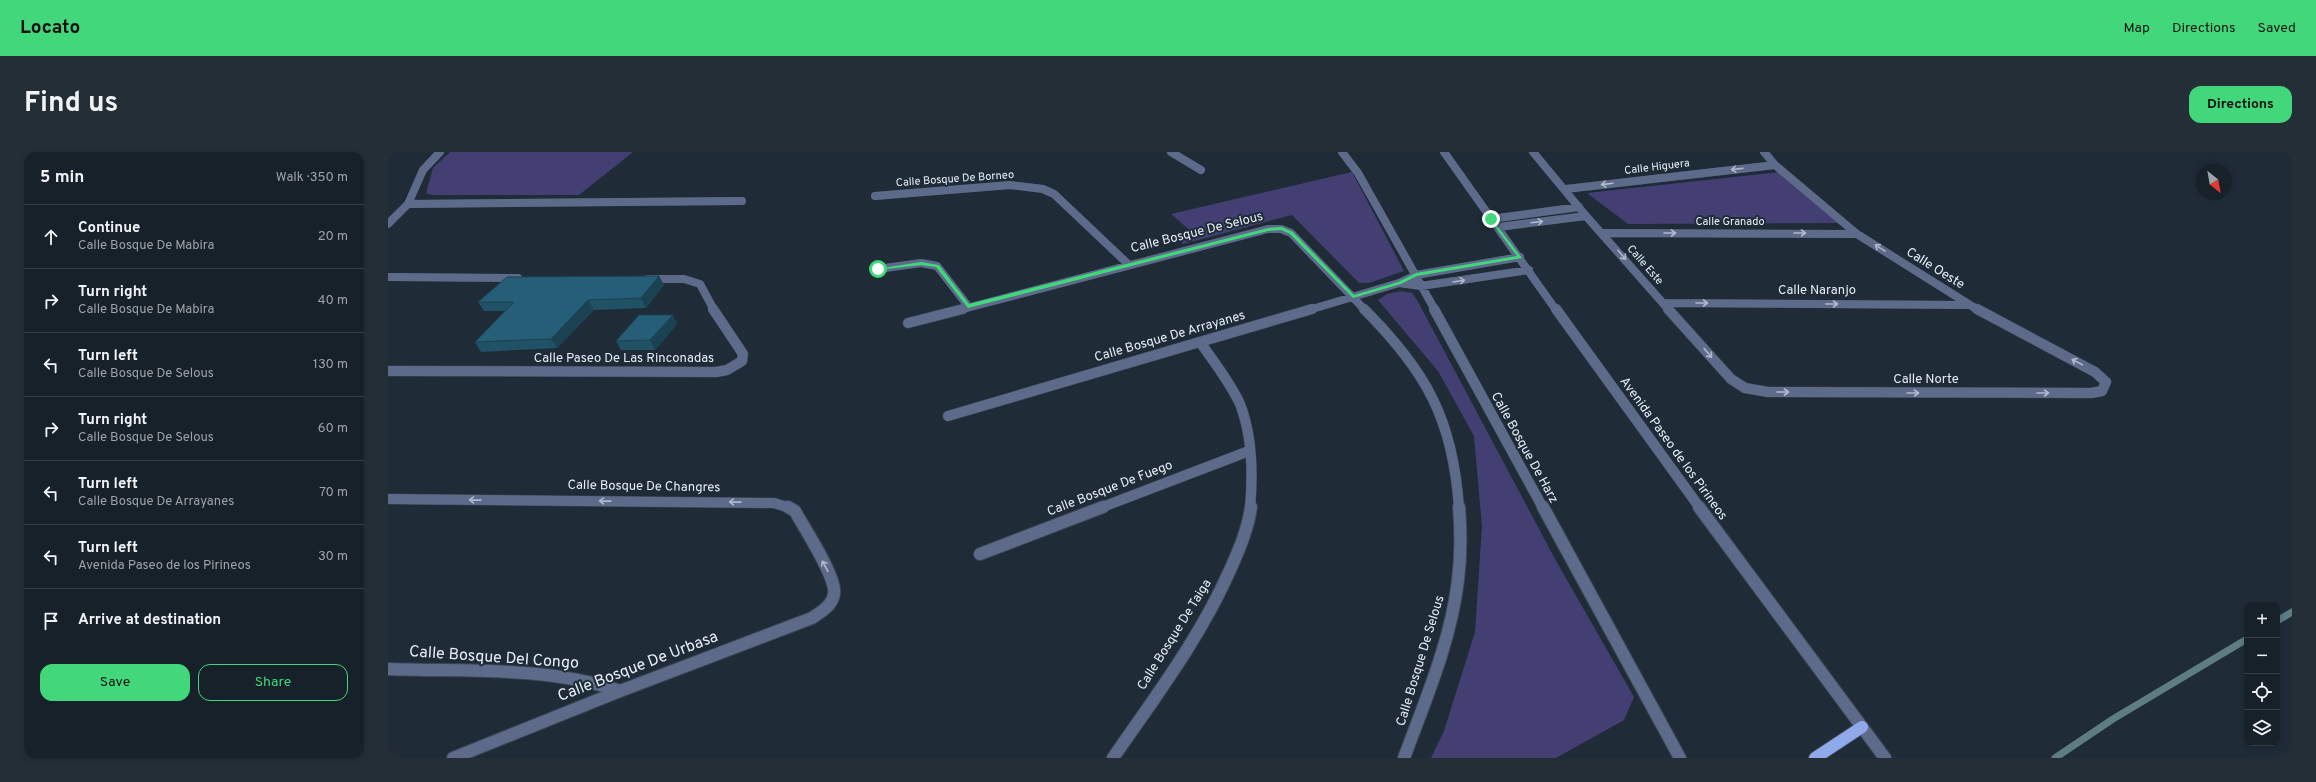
<!DOCTYPE html>
<html lang="en">
<head>
<meta charset="utf-8">
<style>
	body { margin:0; font-family:Overpass,sans-serif; background:#242e36; color:#f1f3f6 }
	.controls { position:absolute; right:12px; bottom:12px; display:grid; overflow:hidden; border-radius:8px; box-shadow:0 2px 6px #0003 }
	.controls button { width:36px; height:36px; display:grid; place-items:center; padding:0; border:0; border-bottom:1px solid #363e47; background:#17212a; color:#f1f3f6; font:20px sans-serif }
	.compass { position:absolute; left:1808px; top:12px; width:36px; height:36px; border-radius:50%; background:#17212a; box-shadow:0 2px 6px #0003; rotate:149deg }
	.stop { position:absolute; width:12px; height:12px; margin:-9px; border:3px solid #42d77b; border-radius:50%; background:#fff }
	.stop.end { background:#42d77b; border-color:#fff; box-shadow:0 1px 4px #0008 }
	.list { margin:0; padding:0; list-style:none }
	h2 { display:flex; justify-content:space-between; align-items:center; height:52px; margin:0; padding:0 16px; font-size:17px }
	h2 small { font-size:13px; font-weight:400; color:#9ea3a8 }
	.list li { display:grid; grid-template-columns:26px 1fr auto; gap:12px; align-items:center; box-sizing:border-box; height:64px; padding:0 16px; border-top:1px solid #363e47 }
	.list b { display:block; font-size:15px; white-space:nowrap }
	.list p { margin:0; font-size:13px; white-space:nowrap; color:#9ea3a8 }
	.list em { font-size:13px; font-style:normal; color:#9ea3a8 }
	.actions { display:flex; gap:8px; padding:12px 16px }
	.actions a { flex:1; padding:9px 0; border:1px solid #42d77b; border-radius:12px; text-align:center; font-size:14px; color:#42d77b }
	.actions .main { background:#42d77b; color:#111 }
	.icon { flex:none; width:22px; height:22px; fill:none; stroke:currentColor; stroke-width:2; stroke-linecap:round; stroke-linejoin:round }
	.map { position:relative; flex:none; width:1904px; height:606px; overflow:hidden; border-radius:12px }
	header { display:flex; align-items:center; gap:24px; box-sizing:border-box; height:56px; padding:0 20px; background:#42d77b; color:#111 }
	header strong { font-size:19px }
	nav { display:flex; gap:22px; margin-inline-start:auto; font-size:14px }
	.intro { display:flex; align-items:center; justify-content:space-between; box-sizing:border-box; height:96px; padding:0 24px }
	h1 { margin:0; font-size:28px }
	.button { padding:10px 18px; border-radius:12px; background:#42d77b; color:#111; font-size:14px; font-weight:700 }
	main { display:flex; gap:24px; padding:0 24px }
	aside { flex:1; background:#17212a; border-radius:12px; box-shadow:0 2px 6px #0003 }
	.map>svg:first-child { display:block }
	.green { fill:#443f73 }
	.lines { fill:none; stroke-linecap:round; stroke-linejoin:round }
	.stream { stroke:#5d7d83; stroke-width:7 }
	.minor-far2-casing { stroke:#3b4753; stroke-width:8 }
	.minor-far1-casing { stroke:#3b4753; stroke-width:11 }
	.minor-casing { stroke:#3b4753; stroke-width:14 }
	.major-casing { stroke:#3b4753; stroke-width:14 }
	.minor-far2 { stroke:#5d6a8a; stroke-width:8 }
	.minor-far1 { stroke:#5d6a8a; stroke-width:10 }
	.minor { stroke:#5d6a8a; stroke-width:12 }
	.major { stroke:#8fa9eb; stroke-width:12 }
	.wall { fill:#205165 }
	.shaded-wall { fill:#1a4253 }
	.building { fill:#255e76; stroke:#1a4253 }
	.oneway { stroke:#afb9cb }
	.route { fill:#42d77b }
	.labels { text-anchor:middle; dominant-baseline:central; stroke-width:4; stroke-linejoin:round; paint-order:stroke }
	.far-street-label { font-size:11px; fill:#e5eef6; stroke:#1f2c38 }
	.street-label { font-size:13px; fill:#e5eef6; stroke:#1f2c38 }
	.near-street-label { font-size:16px; fill:#e5eef6; stroke:#1f2c38 }
</style>
</head>
<body>
<header>
<strong>Locato</strong>
<nav><a>Map</a><a>Directions</a><a>Saved</a></nav>
</header>
<div class="intro"><h1>Find us</h1><a class="button">Directions</a></div>
<main>
<aside>
<h2>5 min<small>Walk · 350 m</small></h2>
<ul class="list">
<li><svg class="icon" aria-label="ahead" viewBox="0 0 24 24"><path d="M12 20V5M6 11l6-6 6 6"/></svg><div><b>Continue</b><p>Calle Bosque De Mabira</p></div><em>20 m</em></li>
<li><svg class="icon" aria-label="right" viewBox="0 0 24 24"><path d="M7 20v-9h11M14 6l5 5-5 5"/></svg><div><b>Turn right</b><p>Calle Bosque De Mabira</p></div><em>40 m</em></li>
<li><svg class="icon" aria-label="left" viewBox="0 0 24 24"><path d="M17 20v-9H6M10 6l-5 5 5 5"/></svg><div><b>Turn left</b><p>Calle Bosque De Selous</p></div><em>130 m</em></li>
<li><svg class="icon" aria-label="right" viewBox="0 0 24 24"><path d="M7 20v-9h11M14 6l5 5-5 5"/></svg><div><b>Turn right</b><p>Calle Bosque De Selous</p></div><em>60 m</em></li>
<li><svg class="icon" aria-label="left" viewBox="0 0 24 24"><path d="M17 20v-9H6M10 6l-5 5 5 5"/></svg><div><b>Turn left</b><p>Calle Bosque De Arrayanes</p></div><em>70 m</em></li>
<li><svg class="icon" aria-label="left" viewBox="0 0 24 24"><path d="M17 20v-9H6M10 6l-5 5 5 5"/></svg><div><b>Turn left</b><p>Avenida Paseo de los Pirineos</p></div><em>30 m</em></li>
<li><svg class="icon" aria-label="arrive" viewBox="0 0 24 24"><path d="M6 21V4h12l-3 4 3 4H6"/></svg><div><b>Arrive at destination</b></div></li>
</ul>
<div class="actions"><a class="main">Save</a><a>Share</a></div>
</aside>
<div class="map">
<svg width="1904" height="606" viewBox="0 0 1904 606">
	<rect width="100%" height="100%" fill="#1f2c38"/>
	<!-- green -->
	<path class="green" d="M62,0H245L191,43H44L38,41L45,16Z
		M964,20L1016,119L981,131H971L904,63L795,92L789,84L804,80L783,62Z
		M1393,20L1459,71L1240,72L1199,41Z
		M1013,139L1024,141L1029,148L1167,407L1246,545L1236,568L1168,606H1043L1056,579L1087,480L1094,374L1086,284L1050,219L990,148L999,142Z"/>
	<g class="lines">
		<!-- stream -->
		<path class="stream" d="M1889,469L1904,460
			M1667,606L1725,567L1859,487"/>
		<defs>
			<path id="minor-far2" d="M783,0L813,18
				M954,0L970,21L1047,158
				M1056,0L1168,158
				M1145,0L1198,64L1281,158
				M1376,0L1387,13L1469,82L1590,158
				M1178,37L1387,13
				M487,44L622,33L655,37L666,42L740,112
				M20,52L354,49
				M1103,67L1191,55
				M0,72L20,52L35,18L52,0
				M1111,75L1198,64
				M1215,81L1469,82
				M490,117L533,111L549,114L580,154
				M0,125L130,126
				M260,127H296L312,132L326,158
				M1011,131L1033,134L1141,118
				M1275,151L1581,153
				M571,158L880,77H893L903,81L977,158
				M921,158L1011,131L1028,123L1132,105"/>
			<path id="minor-far1" d="M976,157C1038,219 1065,267 1071,356
				M1046,157L1155,356
				M1168,157L1312,356
				M1280,157L1343,227L1357,236L1380,240L1703,241L1714,239L1718,230L1707,220L1589,157
				M520,171L575,157
				M812,190C826,210 842,230 852,252C864,283 865,323 862,356
				M0,219L328,220L339,218L354,209L355,202L325,157
				M560,264L924,157
				M0,347L386,351L402,356
				M712,356L861,299"/>
			<path id="minor" d="M1155,355L1292,606
				M1311,355L1497,606
				M592,402L715,355
				M0,517C77,520 158,514 232,539
				M65,606L232,539L424,466C433,460 444,454 446,442C449,425 416,376 407,359L400,355
				M725,606C767,545 812,486 842,418C851,398 860,377 863,355
				M1016,606C1037,549 1063,489 1070,428C1073,404 1073,379 1071,355"/>
			<path id="major" d="M1427,606L1474,575"/>
		</defs>
		<!-- minor-far2 casing -->
		<use href="#minor-far2" class="minor-far2-casing"/>
		<!-- minor-far1 casing -->
		<use href="#minor-far1" class="minor-far1-casing"/>
		<!-- minor casing -->
		<use href="#minor" class="minor-casing"/>
		<!-- major casing -->
		<use href="#major" class="major-casing"/>
		<!-- minor-far2 -->
		<use href="#minor-far2" class="minor-far2"/>
		<!-- minor-far1 -->
		<use href="#minor-far1" class="minor-far1"/>
		<!-- minor -->
		<use href="#minor" class="minor"/>
		<!-- major -->
		<use href="#major" class="major"/>
	</g>
	<!-- wall -->
	<path class="wall" d="M271,124L276,133L258,156L206,158L169,196L93,200L87,190L117,159H96L90,150Z
		M289,172L267,198H233L228,189Z"/>
	<!-- shaded-wall -->
	<path class="shaded-wall" d="M271,124L276,133L258,156L253,146Z
		M200,148L206,158L169,196L163,187Z
		M285,163L289,172L267,198L262,188Z"/>
	<!-- building -->
	<path class="building" d="M271,124L253,146L200,148L163,187L87,190L126,150H90L119,125Z
		M251,163H285L262,188L228,189Z"/>
	<!-- one-way arrows -->
	<defs><path id="oneway-shaft" d="M-6 0H5M1.5-3L5.5 0L1.5 3" fill="none" stroke-width="1.6" stroke-linecap="round" stroke-linejoin="round"/></defs>
	<g class="oneway">
		<use href="#oneway-shaft" transform="translate(1349 17) rotate(173)"/>
		<use href="#oneway-shaft" transform="translate(1219 32) rotate(173)"/>
		<use href="#oneway-shaft" transform="translate(1149 70) rotate(-7)"/>
		<use href="#oneway-shaft" transform="translate(1282 81)"/>
		<use href="#oneway-shaft" transform="translate(1412 81)"/>
		<use href="#oneway-shaft" transform="translate(1492 96) rotate(-148)"/>
		<use href="#oneway-shaft" transform="translate(1234 103) rotate(49)"/>
		<use href="#oneway-shaft" transform="translate(1071 129) rotate(-9)"/>
		<use href="#oneway-shaft" transform="translate(1314 151)"/>
		<use href="#oneway-shaft" transform="translate(1444 152)"/>
		<use href="#oneway-shaft" transform="translate(1320 201) rotate(49)"/>
		<use href="#oneway-shaft" transform="translate(1689 210) rotate(-152)"/>
		<use href="#oneway-shaft" transform="translate(1395 240)"/>
		<use href="#oneway-shaft" transform="translate(1525 241)"/>
		<use href="#oneway-shaft" transform="translate(1655 241)"/>
		<use href="#oneway-shaft" transform="translate(87 348) rotate(-179)"/>
		<use href="#oneway-shaft" transform="translate(217 349) rotate(-179)"/>
		<use href="#oneway-shaft" transform="translate(347 350) rotate(-179)"/>
		<use href="#oneway-shaft" transform="translate(437 414) rotate(-119)"/>
	</g>
	<!-- route -->
	<path class="route" d="M1103,66L1134,106L1029,124L1013,132L965,146L902,82L893,78L880,79L580,156L548,115L533,113L490,118L488,117L533,110L551,113L581,152L880,76L894,75L905,80L966,143L1010,130L1028,121L1129,104L1101,67Z"/>
	<g class="labels">
		<!-- far-street labels -->
		<g class="far-street-label">
			<text transform="translate(1269 15) rotate(-7)">Calle Higuera</text>
			<text transform="translate(567 27) rotate(-4)">Calle Bosque De Borneo</text>
			<text x="1342" y="70">Calle Granado</text>
			<text transform="translate(1257 113) rotate(49)">Calle Este</text>
		</g>
		<!-- street labels -->
		<g class="street-label">
			<text transform="translate(809 81) rotate(-14)">Calle Bosque De Selous</text>
			<text transform="translate(1547 117) rotate(32)">Calle Oeste</text>
			<text x="1429" y="139">Calle Naranjo</text>
			<text transform="translate(782 185) rotate(-16)">Calle Bosque De Arrayanes</text>
			<text x="236" y="207">Calle Paseo De Las Rinconadas</text>
			<text x="1538" y="228">Calle Norte</text>
			<text transform="translate(1136 296) rotate(61)">Calle Bosque De Harz</text>
			<text transform="translate(1285 297) rotate(54)">Avenida Paseo de los Pirineos</text>
			<text transform="translate(256 335) rotate(1)">Calle Bosque De Changres</text>
			<text transform="translate(722 337) rotate(-21)">Calle Bosque De Fuego</text>
			<text transform="translate(787 483) rotate(-58)">Calle Bosque De Taiga</text>
			<text transform="translate(1033 509) rotate(-73)">Calle Bosque De Selous</text>
		</g>
		<!-- near-street labels -->
		<g class="near-street-label">
			<text transform="translate(106 506) rotate(4)">Calle Bosque Del Congo</text>
			<text transform="translate(250 515) rotate(-21)">Calle Bosque De Urbasa</text>
		</g>
	</g>
</svg>
<div class="controls">
<button>+</button>
<button>−</button>
<button><svg class="icon" aria-label="locate" viewBox="0 0 24 24"><circle cx="12" cy="12" r="6"/><path d="M12 2v4M12 18v4M2 12h4M18 12h4"/></svg></button>
<button><svg class="icon" aria-label="layers" viewBox="0 0 24 24"><path d="M12 4l9 5-9 5-9-5zM3 14l9 5 9-5"/></svg></button>
</div>
<svg class="compass" viewBox="-18 -18 36 36"><path d="M0-13l5 13h-10z" fill="#e53935"/><path d="M0 13l5-13h-10z" fill="#9ea3a8"/></svg>
<div class="stop" style="left:490px;top:117px"></div>
<div class="stop end" style="left:1103px;top:67px"></div>
</div>
</main>
</body>
</html>
